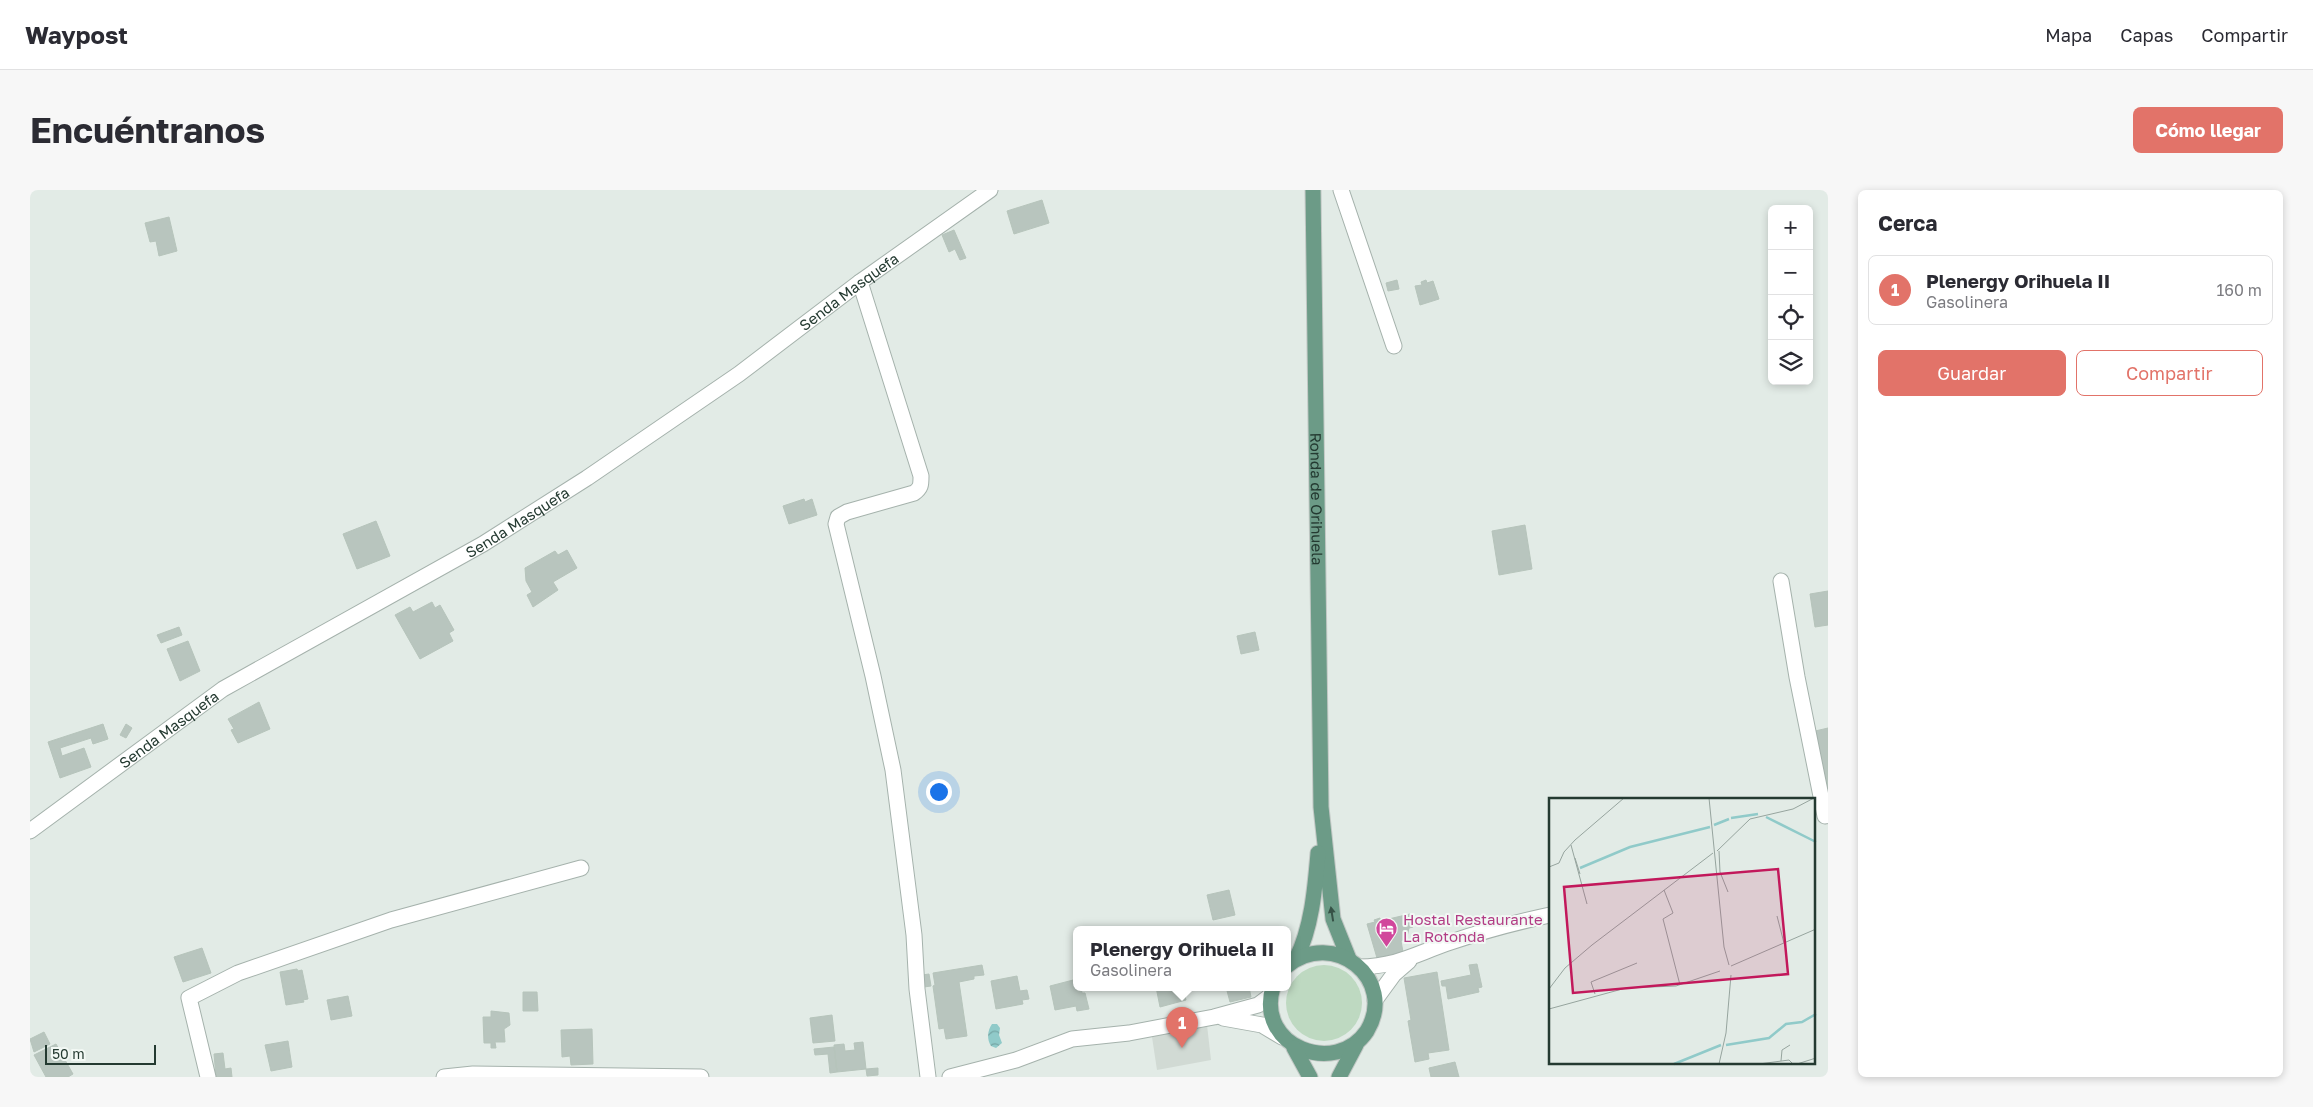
<!DOCTYPE html>
<html lang="es">
<head>
<meta charset="utf-8">
<style>
	body { margin:0; font-family:"Golos Text",sans-serif; background:#f7f7f7; color:#2b2b33 }
	.controls { position:absolute; right:15px; top:15px; display:grid; overflow:hidden; border-radius:8px; box-shadow:0 2px 8px #0003 }
	.controls button { width:45px; height:45px; display:grid; place-items:center; padding:0; border:0; border-bottom:1px solid #e1e1e2; background:#fff; color:#2b2b33; font:25px sans-serif }
	.scale { position:absolute; left:15px; bottom:12px; width:111px; box-sizing:border-box; padding-left:5px; border:2px solid #243a31; border-top:0; font-size:14px; line-height:18px; white-space:nowrap; color:#243a31; -webkit-text-stroke:4px #f2f8f4; paint-order:stroke }
	.you { position:absolute; left:908px; top:601px; width:18px; height:18px; margin:-12px; border:4px solid #fff; border-radius:50%; background:#1a73e8; box-shadow:0 0 0 8px #1a73e833 }
	.badge { display:grid; place-items:center; width:32px; height:32px; border-radius:50%; background:#e27369; color:#fff; font-size:16px; font-weight:700 }
	.pin { position:absolute; translate:-50% -41px; filter:drop-shadow(0 1px 2px #0008) }
	.pin::after { content:''; position:absolute; top:26px; width:18px; height:15px; background:inherit; clip-path:polygon(0 0,100% 0,50% 100%) }
	.popup { position:absolute; left:1043px; top:736px; width:218px; height:65px; box-sizing:border-box; display:grid; place-content:center; border-radius:8px; background:#fff; filter:drop-shadow(0 1px 4px #0005); font-size:16px; white-space:nowrap; color:#7c7c81 }
	.popup b { font-size:19px; color:#2b2b33 }
	.popup::after { content:''; position:absolute; left:50%; top:100%; margin-left:-10px; border:10px solid transparent; border-top-color:#fff }
	.list { margin:0; padding:0; list-style:none }
	h2 { display:flex; justify-content:space-between; align-items:center; height:65px; margin:0; padding:0 20px; font-size:21px }
	h2 small { font-size:16px; font-weight:400; color:#7c7c81 }
	.list li { display:grid; grid-template-columns:32px 1fr auto; gap:15px; align-items:center; box-sizing:border-box; height:70px; margin:0 10px 10px; padding:0 10px; border:1px solid #e1e1e2; border-radius:8px }
	.list b { display:block; font-size:19px; white-space:nowrap }
	.list p { margin:0; font-size:16px; white-space:nowrap; color:#7c7c81 }
	.list em { font-size:16px; font-style:normal; color:#7c7c81 }
	.actions { display:flex; gap:10px; padding:15px 20px }
	.actions a { flex:1; padding:11px 0; border:1px solid #e27369; border-radius:8px; text-align:center; font-size:18px; color:#e27369 }
	.actions .main { background:#e27369; color:#fff }
	.icon { flex:none; width:28px; height:28px; fill:none; stroke:currentColor; stroke-width:2; stroke-linecap:round; stroke-linejoin:round }
	.map { position:relative; flex:none; width:1798px; height:887px; overflow:hidden; border-radius:8px }
	header { display:flex; align-items:center; gap:30px; box-sizing:border-box; height:70px; padding:0 25px; background:#fff; border-bottom:1px solid #e1e1e2 }
	header strong { font-size:24px }
	nav { display:flex; gap:28px; margin-inline-start:auto; font-size:18px }
	.intro { display:flex; align-items:center; justify-content:space-between; box-sizing:border-box; height:120px; padding:0 30px }
	h1 { margin:0; font-size:35px }
	.button { padding:12px 22px; border-radius:8px; background:#e27369; color:#fff; font-size:18px; font-weight:700 }
	main { display:flex; gap:30px; padding:0 30px }
	aside { flex:1; background:#fff; border-radius:8px; box-shadow:0 2px 8px #0003 }
	.map>svg:first-child { display:block }
	.built { fill:#d1dad4 }
	.grass { fill:#bed9c1 }
	.water { fill:url(#water-waves) }
	.building { fill:#b8c5be; stroke:#b6c4bb }
	.lines { fill:none; stroke-linecap:round; stroke-linejoin:round }
	.minor-casing { stroke:#a5b2ac; stroke-width:17 }
	.major-casing { stroke:#c2c8c5; stroke-width:17 }
	.minor { stroke:#fff; stroke-width:15 }
	.major { stroke:#6c9b87; stroke-width:15 }
	.oneway { fill:#365246 }
	.labels { text-anchor:middle; dominant-baseline:central; stroke-width:4; stroke-linejoin:round; paint-order:stroke }
	.street-label { font-size:15px; fill:#243a31; stroke:#f2f8f4 }
	.hotel-label { font-size:15px; fill:#b23c85; stroke:#f2f8f4; text-anchor:start }
	.inset-river { fill:none; stroke:#90cac9; stroke-width:2.5 }
	.inset-road { fill:none; stroke:#96a49e; stroke-width:1 }
	.view { fill:#c2185b; fill-opacity:0.15; stroke:#c2185b; stroke-width:2.5 }
	.inset-edge { fill:none; stroke:#243a31; stroke-width:2.5 }
</style>
</head>
<body>
<header>
<strong>Waypost</strong>
<nav><a>Mapa</a><a>Capas</a><a>Compartir</a></nav>
</header>
<div class="intro"><h1>Encuéntranos</h1><a class="button">Cómo llegar</a></div>
<main>
<div class="map">
<svg width="1798" height="887" viewBox="0 0 1798 887">
	<defs>
		<pattern id="water-waves" width="16" height="10" patternUnits="userSpaceOnUse" patternTransform="scale(1.25)"><rect width="16" height="10" fill="#90cac9"/><path d="M0 5q4-4 8 0t8 0" fill="none" stroke="#75a5a4"/></pattern>
	</defs>
	<rect width="100%" height="100%" fill="#e2ebe6"/>
	<!-- built -->
	<path class="built" d="M1177,835L1181,870L1127,880L1122,847Z"/>
	<!-- grass -->
	<path class="grass" d="M1256 813a38 38 0 1 1 76 0a38 38 0 1 1-76 0Z"/>
	<!-- water -->
	<path class="water" d="M962,834H967L970,838L969,845L972,853L966,858L961,856C957,850 957,841 962,834Z"/>
	<!-- building -->
	<path class="building" d="M1012,10L1019,33L984,44L977,21Z
		M139,27L147,61L129,66L126,51L120,52L115,33Z
		M924,40L936,68L930,70L925,59L919,62L912,45Z
		M1367,90L1369,99L1358,101L1356,93Z
		M1396,90L1397,93L1403,91L1409,109L1390,115L1385,96L1392,95L1391,92Z
		M774,309L775,312L782,309L787,325L759,334L753,316Z
		M346,331L360,366L327,379L313,344Z
		M1495,335L1502,379L1469,385L1462,341Z
		M537,360L547,378L523,392L528,400L503,417L497,405L502,402L496,391L495,378L525,361L528,365Z
		M1798,401V435L1785,437L1780,404Z
		M402,412L405,418L410,415L424,440L419,443L423,451L390,469L365,425L380,417L383,422Z
		M149,437L152,445L131,453L127,445Z
		M1225,442L1229,460L1211,464L1207,446Z
		M158,451L170,481L150,491L137,459Z
		M229,512L240,539L208,553L201,540L204,539L198,529Z
		M73,534L78,549L63,554L61,548L30,558L32,566L54,558L61,577L30,588L18,552Z
		M96,534L102,538L96,548L90,545Z
		M1798,538V613L1781,542Z
		M1199,700L1205,725L1183,730L1177,705Z
		M1380,724L1383,737L1379,738L1377,747L1371,751L1373,762L1347,768L1337,734L1345,732L1344,730L1350,728V731Z
		M172,758L181,783L153,792L144,767Z
		M1447,774L1452,797L1448,798L1449,802L1418,809L1416,796H1412L1411,791L1441,785L1439,775Z
		M952,775L954,785L944,786V789L929,792L937,846L916,849L914,838L909,839L903,796L905,795L903,783Z
		M267,779L268,781L272,780L278,809L273,810L274,812L256,815L250,782Z
		M1407,782L1419,860L1398,863L1399,869L1385,872L1378,831L1381,830L1374,788Z
		M899,784L901,796L894,797L892,785Z
		M987,786L990,801L997,800L999,809L992,810L993,814L966,819L961,791Z
		M1047,789V797H1051L1052,803H1055L1059,819L1047,821L1046,816L1025,820L1020,796Z
		M1126,797H1153L1156,810L1130,817Z
		M1196,797H1219L1221,807L1200,812Z
		M493,802H507L508,821H493Z
		M318,806L322,826L301,830L297,810Z
		M461,821L479,823L480,835L474,839L475,852H465L466,858H461V853H454L453,827H461Z
		M802,825L805,851L783,853L780,828Z
		M562,839L563,874L541,875L540,866L532,867L531,840Z
		M14,842L20,854L4,862L0,849Z
		M258,851L262,877L241,881L235,855Z
		M833,852L836,879L807,882L804,855L814,854L815,861L825,860L824,853Z
		M26,854L43,884L38,887H16L4,865Z
		M804,857L807,882L800,883L798,864L785,865L784,859Z
		M193,863L195,879L201,878L202,887H186L184,864Z
		M1425,872L1429,887H1401L1399,878Z
		M848,878V885L837,886L836,879Z"/>
	<g class="lines">
		<defs>
			<g id="minor">
				<path d="M1311,0L1364,156"/>
				<path d="M830,92L891,286C891,295 891,298 884,303L817,322L808,327L806,334L843,486L863,580L884,745L887,799L898,887"/>
				<path d="M1751,391L1767,487L1795,626"/>
				<path id="s1" d="M0,641L193,499L453,354L557,288L709,184L830,92L960,0"/>
				<path d="M1329,777C1369,776 1385,764 1421,752C1453,741 1487,732 1520,725"/>
				<path d="M1345,810L1364,784L1379,771"/>
				<path d="M1193,828L1232,835L1252,847"/>
				<path d="M178,887L159,808L208,783L361,730L551,678"/>
				<path d="M414,887L443,884L671,887"/>
				<path d="M920,887L986,870L1042,849L1099,843L1184,827L1228,815L1240,806"/>
			</g>
			<g id="major">
				<path id="s2" d="M1283,0L1291,617L1303,729L1319,769"/>
				<path d="M1266,769C1282,737 1285,698 1288,663"/>
				<path d="M1243,797C1225,857 1306,887 1337,841C1368,789 1303,738 1257,776"/>
				<path d="M1264,858L1280,887"/>
				<path d="M1309,887L1326,855"/>
			</g>
		</defs>
		<!-- minor casing -->
		<use href="#minor" class="minor-casing"/>
		<!-- major casing -->
		<use href="#major" class="major-casing"/>
		<!-- minor -->
		<use href="#minor" class="minor"/>
		<!-- major -->
		<use href="#major" class="major"/>
	</g>
	<!-- one-way arrows -->
	<defs><path id="oneway-solid" d="M-6-.8H1V-3.2L6.5 0L1 3.2V.8H-6Z" transform="scale(1.25)"/></defs>
	<use class="oneway" href="#oneway-solid" transform="translate(1302 724) rotate(-99)"/>
	<!-- icons -->
	<defs>
		<symbol id="hotel-pin" viewBox="-11 -11 22 30"><path d="M0 17L-7.5 6A9.5 9.5 0 1 1 7.5 6Z" fill="#d1479c" stroke="#f2f8f4"/><path d="M-6-4.5h1.5V1H6V5H4.5V3h-9V5H-6ZM-4 0a1.8 1.8 0 1 1 3.6 0ZM.5 0V-2.5h3Q6-2.5 6 0Z" fill="#fff"/></symbol>
	</defs>
	<g fill-rule="evenodd">
		<use href="#hotel-pin" x="1344" y="726" width="25" height="34"/>
	</g>
	<g class="labels">
		<!-- street labels -->
		<g class="street-label">
			<text stroke="none"><textPath href="#s1" startOffset="982">Senda Masquefa</textPath></text>
			<text stroke="none"><textPath href="#s2" startOffset="309">Ronda de Orihuela</textPath></text>
			<text stroke="none"><textPath href="#s1" startOffset="578">Senda Masquefa</textPath></text>
			<text stroke="none"><textPath href="#s1" startOffset="172">Senda Masquefa</textPath></text>
		</g>
		<!-- hotel labels -->
		<g class="hotel-label">
			<text x="1373" y="729">Hostal Restaurante<tspan x="1373" dy="17">La Rotonda</tspan></text>
		</g>
	</g>
	<!-- overview -->
	<g transform="translate(1519 608)">
		<rect width="266" height="266" fill="#e2ebe6"/>
		<path class="inset-river" d="M217,19L267,44M182,20L209,16M165,27L180,21M31,70L81,49L161,29M177,247L220,240L237,226L253,224L267,216M125,266L172,247"/>
		<path class="inset-road" d="M160,0L175,149L180,167M22,47L38,106M168,53L201,21L244,11L265,0M170,53L171,74L179,94M26,60L31,76M0,69L10,65L15,54L26,42L75,0M115,92L124,115L114,121L131,187M228,118L235,145M182,168L267,131M0,191L16,170L43,147L164,55M46,196L42,184L88,165M0,211L77,190L127,188L171,173M232,263L233,252L241,247M170,266L177,235L182,177M210,266L240,262L244,266M248,266L267,260"/>
		<path class="view" d="M229,71L239,176L24,195L15,89Z"/>
		<rect width="266" height="266" class="inset-edge"/>
	</g>
</svg>
<div class="controls">
<button>+</button>
<button>−</button>
<button><svg class="icon" aria-label="locate" viewBox="0 0 24 24"><circle cx="12" cy="12" r="6"/><path d="M12 2v4M12 18v4M2 12h4M18 12h4"/></svg></button>
<button><svg class="icon" aria-label="layers" viewBox="0 0 24 24"><path d="M12 4l9 5-9 5-9-5zM3 14l9 5 9-5"/></svg></button>
</div>
<div class="scale">50 m</div>
<div class="you"></div>
<div class="pin badge" style="left:1152px;top:858px">1</div>
<div class="popup"><b>Plenergy Orihuela II</b>Gasolinera</div>
</div>
<aside>
<h2>Cerca<small></small></h2>
<ul class="list">
<li><span class="badge">1</span><div><b>Plenergy Orihuela II</b><p>Gasolinera</p></div><em>160 m</em></li>
</ul>
<div class="actions"><a class="main">Guardar</a><a>Compartir</a></div>
</aside>
</main>
</body>
</html>
